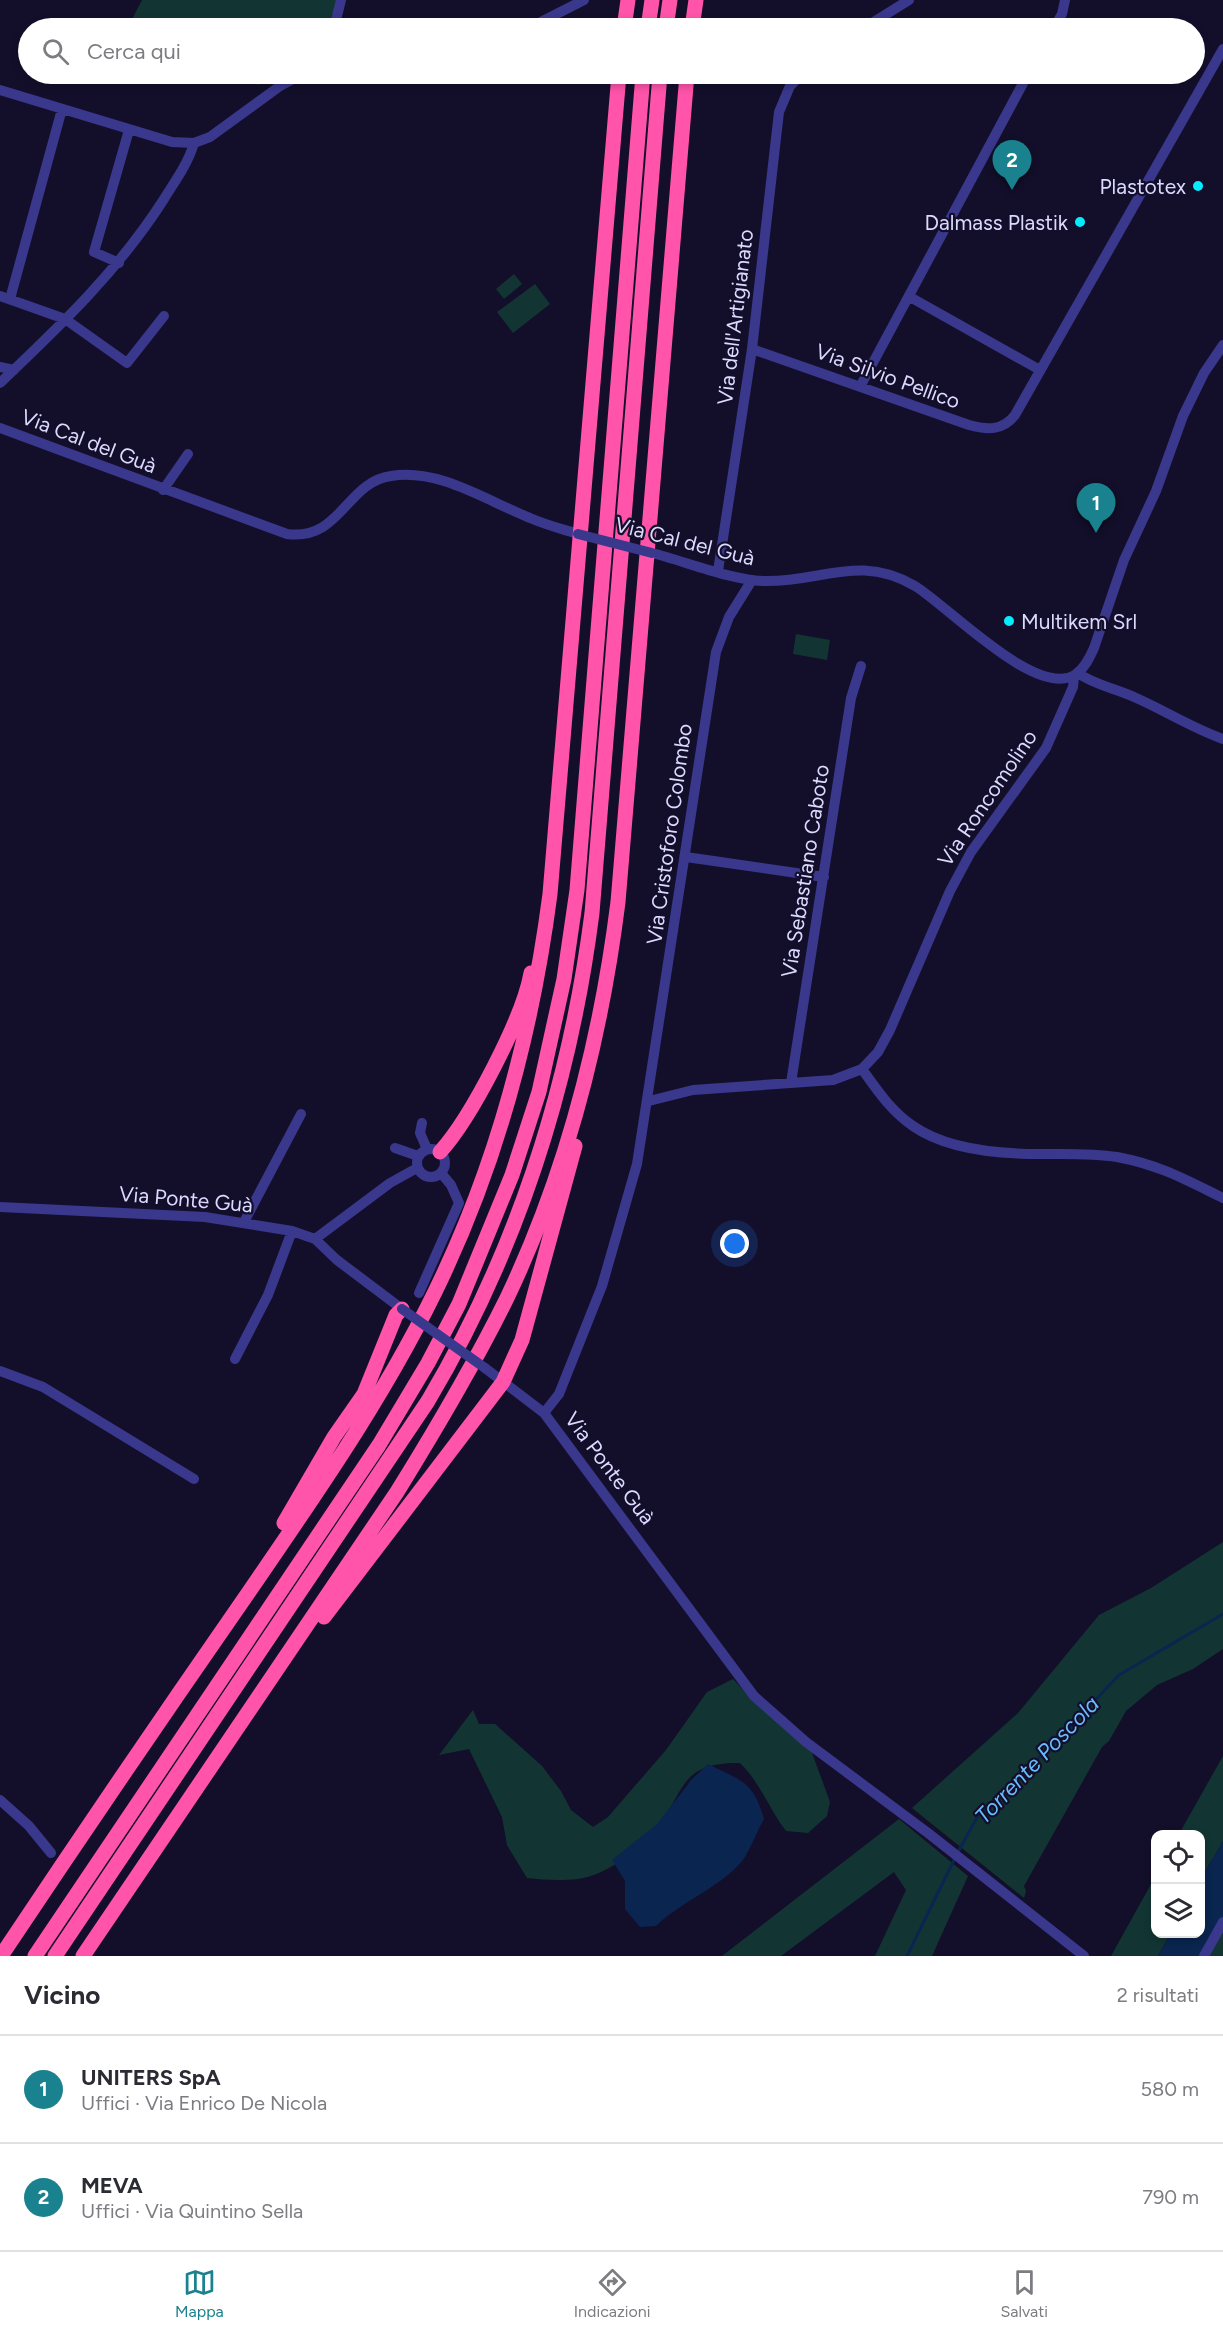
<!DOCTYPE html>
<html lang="it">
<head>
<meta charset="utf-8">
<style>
	body { margin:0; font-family:Figtree,sans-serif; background:#f7f7f7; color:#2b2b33 }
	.controls { position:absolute; right:18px; bottom:18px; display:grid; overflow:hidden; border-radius:12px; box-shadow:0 3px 9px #0003 }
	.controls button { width:54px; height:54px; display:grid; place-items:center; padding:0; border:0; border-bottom:2px solid #e1e1e2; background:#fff; color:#2b2b33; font:30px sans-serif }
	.you { position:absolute; left:735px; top:1244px; width:21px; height:21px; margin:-15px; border:4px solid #fff; border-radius:50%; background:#1a73e8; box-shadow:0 0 0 9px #1a73e833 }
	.badge { display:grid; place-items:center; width:39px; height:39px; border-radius:50%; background:#1a828f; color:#fff; font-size:20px; font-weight:700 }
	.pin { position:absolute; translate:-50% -50px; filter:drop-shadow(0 2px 3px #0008) }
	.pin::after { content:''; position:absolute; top:32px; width:21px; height:18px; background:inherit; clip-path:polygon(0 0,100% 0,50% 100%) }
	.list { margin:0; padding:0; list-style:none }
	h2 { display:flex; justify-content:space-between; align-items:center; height:78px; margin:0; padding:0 24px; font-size:26px }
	h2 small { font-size:20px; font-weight:400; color:#7c7c81 }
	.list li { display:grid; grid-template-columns:39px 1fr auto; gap:18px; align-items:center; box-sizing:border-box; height:108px; padding:0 24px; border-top:2px solid #e1e1e2 }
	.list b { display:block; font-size:22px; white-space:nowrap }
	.list p { margin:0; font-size:20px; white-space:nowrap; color:#7c7c81 }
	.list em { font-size:20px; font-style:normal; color:#7c7c81 }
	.icon { flex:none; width:33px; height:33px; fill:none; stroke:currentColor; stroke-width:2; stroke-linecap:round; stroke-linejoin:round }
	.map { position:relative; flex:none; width:1223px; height:1956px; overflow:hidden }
	.search { position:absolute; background:#fff; box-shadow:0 3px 9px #0003; left:18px; right:18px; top:18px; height:66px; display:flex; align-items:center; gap:15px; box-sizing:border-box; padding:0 21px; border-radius:33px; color:#7c7c81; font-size:22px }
	.sheet { height:294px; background:#fff }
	nav { display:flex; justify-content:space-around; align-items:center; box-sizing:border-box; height:84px; border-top:2px solid #e1e1e2; background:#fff; font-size:16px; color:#7c7c81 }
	nav a { display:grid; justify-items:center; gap:3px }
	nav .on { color:#1a828f }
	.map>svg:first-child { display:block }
	.green { fill:#123533 }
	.water { fill:#0a254f }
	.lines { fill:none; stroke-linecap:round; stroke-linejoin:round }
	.stream { stroke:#0a254f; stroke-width:3 }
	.minor { stroke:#39388c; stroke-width:10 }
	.highway { stroke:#ff54aa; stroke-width:15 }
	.minor-bridge { stroke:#39388c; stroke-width:10 }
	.poi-dot { fill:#05ecff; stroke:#130f2b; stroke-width:2 }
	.labels { text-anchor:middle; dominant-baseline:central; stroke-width:4.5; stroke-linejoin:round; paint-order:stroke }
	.poi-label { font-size:21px; fill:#dcd9ff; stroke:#130f2b; text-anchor:end }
	.street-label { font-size:21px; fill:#dcd9ff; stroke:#130f2b }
	.water-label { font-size:22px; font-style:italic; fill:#67bcff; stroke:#130f2b }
</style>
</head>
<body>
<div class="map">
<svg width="1223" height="1956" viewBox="0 0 1223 1956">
	<rect width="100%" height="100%" fill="#130f2b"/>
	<!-- green -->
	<path class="green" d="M142,0H338L328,28H142L130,23Z
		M235,74H277L258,85Z
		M514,274L522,284L504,299L496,289Z
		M535,284L550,304L513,333L497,312Z
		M796,634L830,640L827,660L793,654Z
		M1223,1542V1649L1193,1669L1157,1685L1126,1711L1109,1741L1102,1747L1024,1886L1026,1891L1024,1898L912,1808L1018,1713L1099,1615L1151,1588Z
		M733,1679L759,1706L811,1750L830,1802L827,1816L808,1833L786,1831C769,1809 760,1782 740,1763C679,1762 686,1791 655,1831C642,1849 612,1869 591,1876C571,1882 548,1880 527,1878L507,1845L502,1817L469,1749L439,1755L473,1710L479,1724H495L542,1766L561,1791L571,1810L593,1827L608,1817L666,1750L707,1692Z
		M1223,1756V1841L1201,1879L1200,1834H1179Z
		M899,1819L968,1876L932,1956H875L906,1890L894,1872L781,1956H722Z
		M1155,1877L1156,1934H1170L1158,1956H1111Z
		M1223,1932V1956H1209Z"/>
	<!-- water -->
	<path class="water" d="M708,1764C741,1781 753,1780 764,1819C757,1831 752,1845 745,1857C727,1884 680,1902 656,1926L640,1927L625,1909V1881L612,1860L657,1824L692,1779Z
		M1223,1841V1932L1209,1956H1158L1170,1934H1200L1201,1879Z"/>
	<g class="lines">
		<!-- stream -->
		<path class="stream" d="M958,1852L979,1814L1060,1738L1119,1675L1223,1614
			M907,1956L955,1858"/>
		<!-- minor -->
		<path class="minor" d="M334,28L341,0
			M529,28L584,0
			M864,28L909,0
			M1054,28L1062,14L1065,0
			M0,90L172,142L194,143L210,137L280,86L302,74
			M119,263L94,252L129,130
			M0,296L65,319L127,363L164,316
			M910,297L1040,370
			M10,299L62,109
			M752,349L969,425C987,430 1003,431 1015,415L1223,49
			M0,367L14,370
			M0,383C61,325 118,271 164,199C175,181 188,164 194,143
			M861,385L1028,74
			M0,428L287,534C341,541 346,482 391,476C439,468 487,501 530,518C546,525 562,529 578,534
			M163,490L188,454
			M652,553C684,561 731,580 763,581C820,583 859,553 915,586C948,606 1038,701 1076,674C1085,668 1090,657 1094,648L1124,560L1156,491L1183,416L1204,373L1223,345
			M718,571L752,349L779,112L790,86L802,74
			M1078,673C1094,685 1115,688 1134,697C1164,710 1192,728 1223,739
			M686,857L824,877
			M862,1069C877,1090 891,1111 913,1126C947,1150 1000,1154 1040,1154C1066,1154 1092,1153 1117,1157C1160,1165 1186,1180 1223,1198
			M791,1083L851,698L861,666
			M649,1101L693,1090L833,1080L862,1069L878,1052L890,1030L950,891L971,852L1046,748L1073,687L1074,676
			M422,1123L420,1133L427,1149
			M395,1148L418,1156
			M417 1163a14 14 0 1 1 28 0a14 14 0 1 1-28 0Z
			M0,1207L205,1217L292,1231L315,1239L337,1260L402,1309
			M244,1222L301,1114
			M315,1239L390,1183L417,1168
			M419,1293L459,1203L451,1185L441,1173
			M235,1359L268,1295L292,1231
			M485,1368L544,1413L754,1696L806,1742L928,1833L1084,1956
			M0,1371L43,1387L194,1479
			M544,1413L559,1394L602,1286L637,1164L716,652L729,617L752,580
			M0,1800L29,1826L51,1853
			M1204,1956L1223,1922"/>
		<!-- highway -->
		<path class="highway" d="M624,28L628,0
			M648,28L652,0
			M666,28L670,0
			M692,28L696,0
			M440,1152C471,1118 523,1018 531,973
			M284,1523L334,1437L364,1394L396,1315L402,1309
			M324,1617L503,1382L522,1340L575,1146
			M1,1956C81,1836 162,1717 244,1599C316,1494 390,1389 444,1273C500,1153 533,1025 550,894L619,74
			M35,1956L379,1445L428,1363L459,1304L512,1175L539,1092L564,979L577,890L643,74
			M55,1956L428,1401C517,1251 570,1085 592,913L660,74
			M83,1956L397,1492C436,1429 474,1365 507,1298C566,1174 601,1038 618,902L687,74"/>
		<!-- minor-bridge -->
		<path class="minor-bridge" d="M578,534L652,553
			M402,1309L485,1368"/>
	</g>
	<!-- markers -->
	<g class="poi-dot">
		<circle cx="1198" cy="186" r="6"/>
		<circle cx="1080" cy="222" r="6"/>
		<circle cx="1009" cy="621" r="6"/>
	</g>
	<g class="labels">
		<!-- poi labels -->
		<g class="poi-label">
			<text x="1186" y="186">Plastotex</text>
			<text x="1068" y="222">Dalmass Plastik</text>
			<text x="1021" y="621" text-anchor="start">Multikem Srl</text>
		</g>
		<!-- street labels -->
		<g class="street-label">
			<text transform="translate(735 317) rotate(-83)">Via dell'Artigianato</text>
			<text transform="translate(888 376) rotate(20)">Via Silvio Pellico</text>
			<text transform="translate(89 441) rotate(21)">Via Cal del Guà</text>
			<text transform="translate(685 541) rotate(14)">Via Cal del Guà</text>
			<text transform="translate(987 798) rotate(-56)">Via Roncomolino</text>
			<text transform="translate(669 834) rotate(-82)">Via Cristoforo Colombo</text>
			<text transform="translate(805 871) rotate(-81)">Via Sebastiano Caboto</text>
			<text transform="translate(186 1199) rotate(5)">Via Ponte Guà</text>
			<text transform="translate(610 1468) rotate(53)">Via Ponte Guà</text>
		</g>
		<!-- water labels -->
		<g class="water-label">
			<text transform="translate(1037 1760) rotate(-46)">Torrente Poscola</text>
		</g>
	</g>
</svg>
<div class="controls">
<button><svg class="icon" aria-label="locate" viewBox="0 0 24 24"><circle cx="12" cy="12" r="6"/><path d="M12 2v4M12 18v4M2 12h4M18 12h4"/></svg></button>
<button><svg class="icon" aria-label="layers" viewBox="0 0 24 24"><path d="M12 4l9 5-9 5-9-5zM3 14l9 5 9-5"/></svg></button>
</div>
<div class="you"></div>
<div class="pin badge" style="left:1096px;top:533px">1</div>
<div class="pin badge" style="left:1012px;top:190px">2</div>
<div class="search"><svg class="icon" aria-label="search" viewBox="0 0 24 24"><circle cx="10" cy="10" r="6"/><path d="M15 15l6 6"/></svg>Cerca qui</div>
</div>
<section class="sheet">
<h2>Vicino<small>2 risultati</small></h2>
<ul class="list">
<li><span class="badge">1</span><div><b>UNITERS SpA</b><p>Uffici · Via Enrico De Nicola</p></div><em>580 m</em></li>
<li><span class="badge">2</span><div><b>MEVA</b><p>Uffici · Via Quintino Sella</p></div><em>790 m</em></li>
</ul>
</section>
<nav>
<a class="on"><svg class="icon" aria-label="map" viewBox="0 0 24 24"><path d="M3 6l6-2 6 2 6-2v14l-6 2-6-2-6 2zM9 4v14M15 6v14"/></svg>Mappa</a>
<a><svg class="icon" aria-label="directions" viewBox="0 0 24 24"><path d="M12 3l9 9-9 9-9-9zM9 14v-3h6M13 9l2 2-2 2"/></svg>Indicazioni</a>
<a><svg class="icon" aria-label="saved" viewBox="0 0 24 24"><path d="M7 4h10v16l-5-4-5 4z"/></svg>Salvati</a>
</nav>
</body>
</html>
